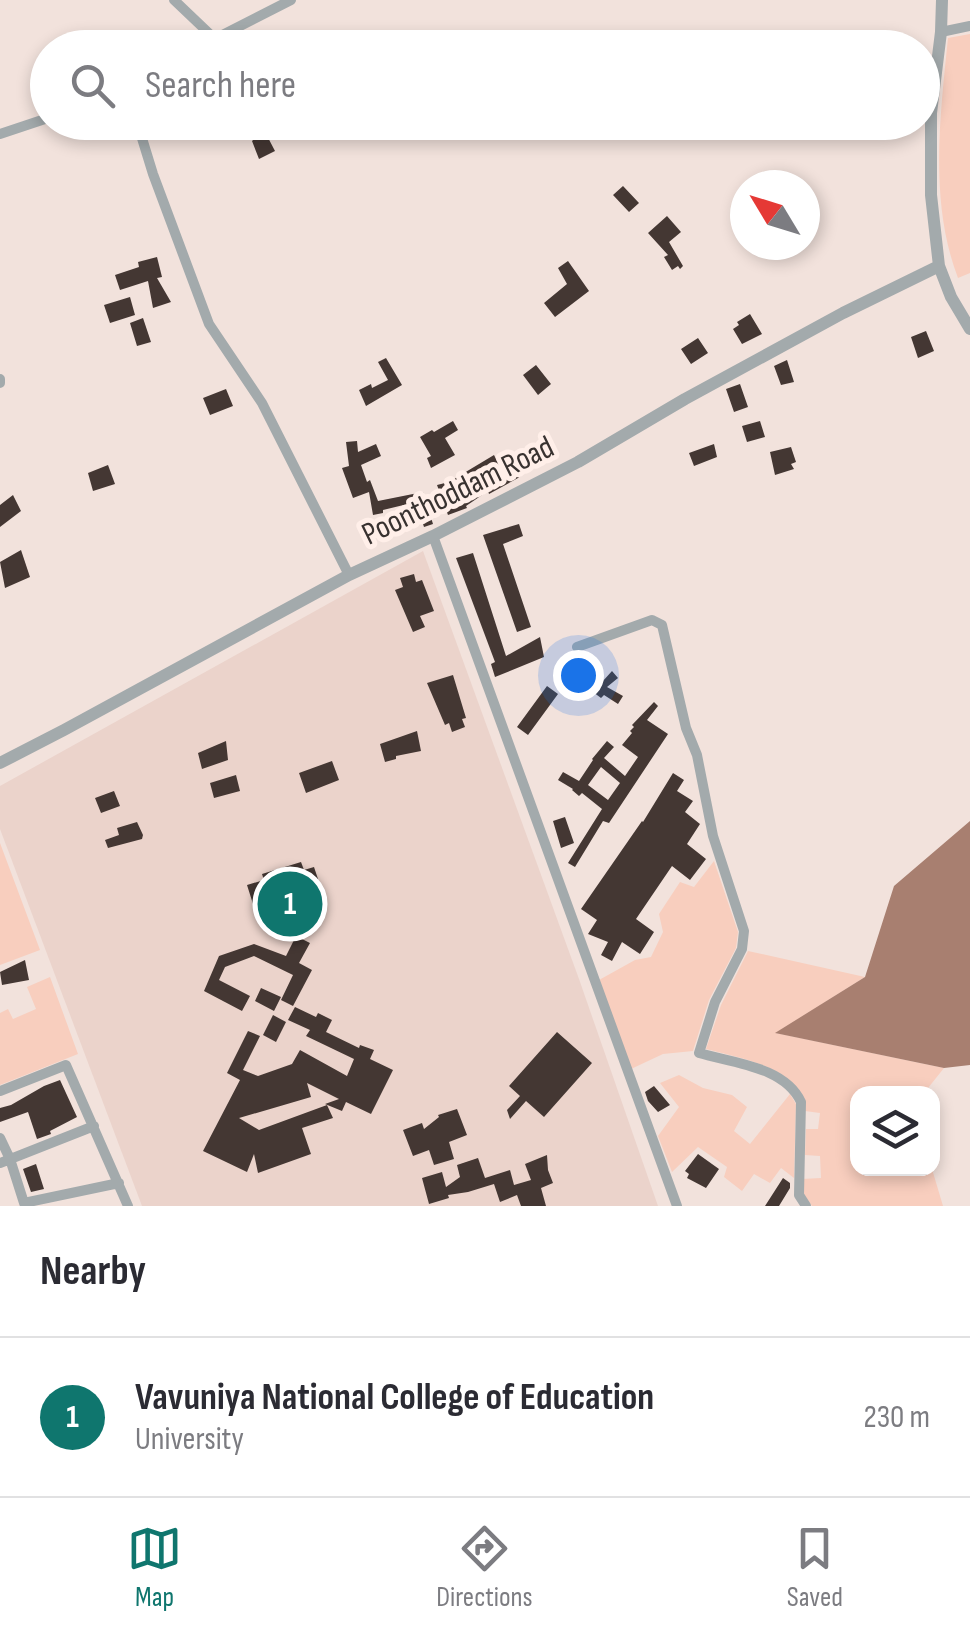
<!DOCTYPE html>
<html lang="en">
<head>
<meta charset="utf-8">
<style>
	body { margin:0; font-family:"Sofia Sans Condensed",sans-serif; background:#f2f2f3; color:#2b2b33 }
	.controls { position:absolute; right:30px; bottom:30px; display:grid; overflow:hidden; border-radius:20px; box-shadow:0 5px 15px #0003 }
	.controls button { width:90px; height:90px; display:grid; place-items:center; padding:0; border:0; border-bottom:2px solid #e1e1e2; background:#fff; color:#2b2b33; font:50px sans-serif }
	.compass { position:absolute; left:730px; top:170px; width:90px; height:90px; border-radius:50%; background:#fff; box-shadow:0 5px 15px #0003; rotate:308deg }
	.you { position:absolute; left:578px; top:675px; width:35px; height:35px; margin:-25px; border:8px solid #fff; border-radius:50%; background:#1a73e8; box-shadow:0 0 0 15px #1a73e833 }
	.badge { display:grid; place-items:center; width:65px; height:65px; border-radius:50%; background:#0f766e; color:#fff; font-size:32px; font-weight:700 }
	.pin { position:absolute; translate:-50% -50%; border:5px solid #fff; box-shadow:0 2px 10px #0006 }
	.list { margin:0; padding:0; list-style:none }
	h2 { display:flex; justify-content:space-between; align-items:center; height:130px; margin:0; padding:0 40px; font-size:42px }
	h2 small { font-size:32px; font-weight:400; color:#7c7c81 }
	.list li { display:grid; grid-template-columns:65px 1fr auto; gap:30px; align-items:center; box-sizing:border-box; height:160px; padding:0 40px; border-top:2px solid #e1e1e2 }
	.list b { display:block; font-size:38px; white-space:nowrap }
	.list p { margin:0; font-size:32px; white-space:nowrap; color:#7c7c81 }
	.list em { font-size:32px; font-style:normal; color:#7c7c81 }
	.icon { flex:none; width:55px; height:55px; fill:none; stroke:currentColor; stroke-width:2; stroke-linecap:round; stroke-linejoin:round }
	.map { position:relative; flex:none; width:970px; height:1206px; overflow:hidden }
	.search { position:absolute; background:#fff; box-shadow:0 5px 15px #0003; left:30px; right:30px; top:30px; height:110px; display:flex; align-items:center; gap:25px; box-sizing:border-box; padding:0 35px; border-radius:55px; color:#7c7c81; font-size:38px }
	.sheet { height:290px; background:#fff }
	nav { display:flex; justify-content:space-around; align-items:center; box-sizing:border-box; height:140px; border-top:2px solid #e1e1e2; background:#fff; font-size:28px; color:#7c7c81 }
	nav a { display:grid; justify-items:center; gap:5px }
	nav .on { color:#0f766e }
	.map>svg:first-child { display:block }
	.built { fill:#ebd3cb }
	.green { fill:#f8cebe }
	.water { fill:#a87f70 }
	.building { fill:#443733; fill-rule:evenodd }
	.lines { fill:none; stroke-linecap:round; stroke-linejoin:round }
	.minor { stroke:#a3aaac; stroke-width:10 }
	.tertiary { stroke:#a3aaac; stroke-width:12 }
	.labels { text-anchor:middle; dominant-baseline:central; stroke-width:10; stroke-linejoin:round; paint-order:stroke }
	.street-label { font-size:32px; fill:#383230; stroke:#ffefe9 }
</style>
</head>
<body>
<div class="map">
<svg width="970" height="1206" viewBox="0 0 970 1206">
	<rect width="100%" height="100%" fill="#f2e2dc"/>
	<!-- built -->
	<path class="built" d="M423,551L579,979L658,1206H142L0,829V786Z"/>
	<!-- green -->
	<path class="green" d="M970,34V273L958,278C929,202 940,117 948,38Z
		M0,843L40,950L0,965Z
		M714,861L738,932L736,948L709,1000L693,1051L663,1054L631,1069L599,980L635,960L651,957L663,932L659,914L680,882L694,887Z
		M748,951L865,977L776,1033L944,1068L924,1093L858,1094V1168L932,1169L943,1206H812L803,1193L802,1179L821,1178L820,1156L805,1155L806,1129H818L820,1113L805,1111C804,1068 739,1058 706,1049L721,1005Z
		M50,977L78,1054L0,1085V1013L8,1009L13,1019L36,1009L27,987Z
		M679,1075L703,1088L732,1095L747,1107L734,1131L750,1144L790,1094L796,1104L794,1178L781,1168L770,1183L754,1174L742,1191L724,1177L727,1167L698,1147L672,1172L658,1136L679,1107L660,1083Z"/>
	<!-- water -->
	<path class="water" d="M970,821V1065L944,1068L775,1033L865,977L894,886Z"/>
	<!-- building -->
	<path class="building" d="M264,130L275,151L259,159L252,141Z
		M623,186L639,203L629,212L613,195Z
		M667,216L681,232L669,242L683,266L680,269L678,266L672,270L664,257L668,255L648,233Z
		M157,257L162,277L157,278L171,302L153,308L148,281L120,290L115,275L139,267L138,262Z
		M568,261L589,291L555,317L544,303L567,284L558,268Z
		M130,297L135,315L110,323L104,305Z
		M750,314L762,334L742,344L733,329L739,325L737,322Z
		M143,318L151,342L137,346L130,323Z
		M926,331L934,351L918,358L911,337Z
		M698,338L708,353L691,364L681,349Z
		M386,358L402,385L366,406L359,390L371,384L372,388L388,380L378,362Z
		M787,360L794,382L781,385L774,366Z
		M536,365L551,384L538,395L523,375Z
		M740,384L748,407L734,412L726,389Z
		M226,389L233,406L210,415L203,398Z
		M453,421L458,430L445,438L455,455L431,468L427,458L431,456L420,437L432,430L434,432Z
		M760,421L765,437L747,442L742,426Z
		M357,441L358,452L376,444L381,456L361,465L367,482L370,480L378,501L423,492L433,524L424,527L416,502L383,510V513L373,515L369,492L353,498L342,468L349,466L346,442Z
		M714,444L717,457L694,466L689,453Z
		M791,447L796,462L791,464L794,469L775,475L770,452Z
		M494,455L501,469L515,457L527,471L518,478L489,494L488,491L466,506L467,508L448,515L437,485L449,482Z
		M108,465L115,484L93,491L88,473Z
		M13,495L21,511L0,527V505Z
		M519,524L523,536L503,544L531,627L517,632L483,535Z
		M21,550L30,577L5,588L0,562Z
		M473,553L506,656L540,637L544,657L495,677L491,664L495,662L456,558Z
		M414,574L416,582L422,580L434,611L420,616L425,627L413,632L395,590L403,587L400,578Z
		M612,671L618,678L607,687L623,696L618,704L604,695L601,698L593,692Z
		M453,675L466,718L462,719L465,727L452,732L449,723L445,725L427,683Z
		M547,686L558,694L528,735L517,727Z
		M654,702L658,706L647,720L668,734L609,823L603,821L575,867L568,863L602,809L582,793L579,796L572,790L573,789L558,780L563,772L579,781L593,760L592,759L607,741L614,747L604,758L625,776L638,757L622,745L632,733L630,731L634,727L632,725ZM601,767L620,783L608,800L588,785Z
		M417,731L421,751L396,756V759L385,762L380,744Z
		M226,741L228,760L202,769L198,753Z
		M332,761L339,780L306,793L299,773Z
		M673,773L684,780L677,791L693,801L685,812L700,824L687,844L706,859L690,880L672,866L636,919L654,932L640,954L622,942L612,961L601,955L608,942L588,934L597,920L581,909L642,821L643,822Z
		M236,775L240,791L214,798L210,783Z
		M114,791L120,806L101,813L95,798Z
		M565,817L574,843L561,848L553,821Z
		M137,822L143,835L142,839L108,848L105,840L119,835L117,828Z
		M301,862L304,870L314,867L318,879L309,882L311,888L253,904L247,885L264,880L262,874Z
		M296,936L310,943L299,963L312,970L293,1006L281,1000L293,975L254,956L225,967L219,980L250,996L242,1011L204,991L219,956L254,944L286,956Z
		M25,960L29,980L2,985L0,972Z
		M261,988L281,997L274,1011L255,1001Z
		M295,1007L316,1017L318,1013L332,1020L326,1032L359,1048L360,1045L374,1050L370,1059L393,1070L371,1114L346,1102L342,1111L325,1104L339,1099L307,1083L311,1097L239,1118L259,1130L327,1105L333,1118L302,1128L311,1154L258,1173L254,1154L247,1172L203,1151L240,1080L227,1073L248,1031L260,1036L243,1070L258,1076L292,1064L300,1050L347,1076L354,1059L306,1036L310,1030L288,1020Z
		M273,1015L286,1022L276,1042L263,1035Z
		M557,1032L592,1063L544,1117L526,1101L510,1119L507,1110L520,1096L509,1086Z
		M60,1080L77,1117L50,1131L51,1134L37,1139L28,1112L0,1122V1108L11,1105L44,1086Z
		M654,1086L670,1105L658,1112L648,1101L645,1092Z
		M457,1109L467,1135L449,1142L454,1159L434,1165L429,1150L413,1156L403,1130L422,1123L424,1129L439,1117L438,1115Z
		M698,1154L719,1169L706,1188L687,1178L689,1174L685,1171Z
		M547,1155L548,1170L553,1183L541,1188L546,1206H521L517,1195L500,1202L494,1184L468,1192L448,1195L449,1198L429,1204L422,1178L442,1172L446,1187L460,1177L457,1165L478,1158L485,1178L510,1170L514,1185L531,1180L525,1164Z
		M36,1164L44,1189L31,1192L23,1169Z
		M783,1178L790,1183V1188L779,1206H765Z"/>
	<g class="lines">
		<!-- minor -->
		<path class="minor" d="M174,0L215,39
			M941,32L970,26
			M197,48L291,0
			M137,122L153,174L209,324L262,403L349,575
			M0,134L48,118
			M0,379V383
			M433,536L677,1206
			M577,647L652,620L662,625L686,728L697,755L713,836L744,931L742,949L715,1002L699,1053C734,1063 785,1067 801,1102L799,1195L806,1206
			M0,1091L66,1065L128,1206
			M0,1138L10,1159L24,1203L119,1183
			M0,1163L94,1126"/>
		<!-- tertiary -->
		<path class="tertiary" d="M942,0L941,32L931,113V195L939,266L951,297L970,329
			M0,763L64,730L349,575L433,536L578,462L685,399L843,313L939,266"/>
	</g>
	<g class="labels">
		<!-- street labels -->
		<g class="street-label">
			<text transform="translate(458 491) rotate(-26)">Poonthoddam Road</text>
		</g>
	</g>
</svg>
<div class="controls">
<button><svg class="icon" aria-label="layers" viewBox="0 0 24 24"><path d="M12 4l9 5-9 5-9-5zM3 14l9 5 9-5"/></svg></button>
</div>
<svg class="compass" viewBox="-18 -18 36 36"><path d="M0-13l5 13h-10z" fill="#e53935"/><path d="M0 13l5-13h-10z" fill="#7c7c81"/></svg>
<div class="you"></div>
<div class="pin badge" style="left:290px;top:904px">1</div>
<div class="search"><svg class="icon" aria-label="search" viewBox="0 0 24 24"><circle cx="10" cy="10" r="6"/><path d="M15 15l6 6"/></svg>Search here</div>
</div>
<section class="sheet">
<h2>Nearby<small></small></h2>
<ul class="list">
<li><span class="badge">1</span><div><b>Vavuniya National College of Education</b><p>University</p></div><em>230 m</em></li>
</ul>
</section>
<nav>
<a class="on"><svg class="icon" aria-label="map" viewBox="0 0 24 24"><path d="M3 6l6-2 6 2 6-2v14l-6 2-6-2-6 2zM9 4v14M15 6v14"/></svg>Map</a>
<a><svg class="icon" aria-label="directions" viewBox="0 0 24 24"><path d="M12 3l9 9-9 9-9-9zM9 14v-3h6M13 9l2 2-2 2"/></svg>Directions</a>
<a><svg class="icon" aria-label="saved" viewBox="0 0 24 24"><path d="M7 4h10v16l-5-4-5 4z"/></svg>Saved</a>
</nav>
</body>
</html>
